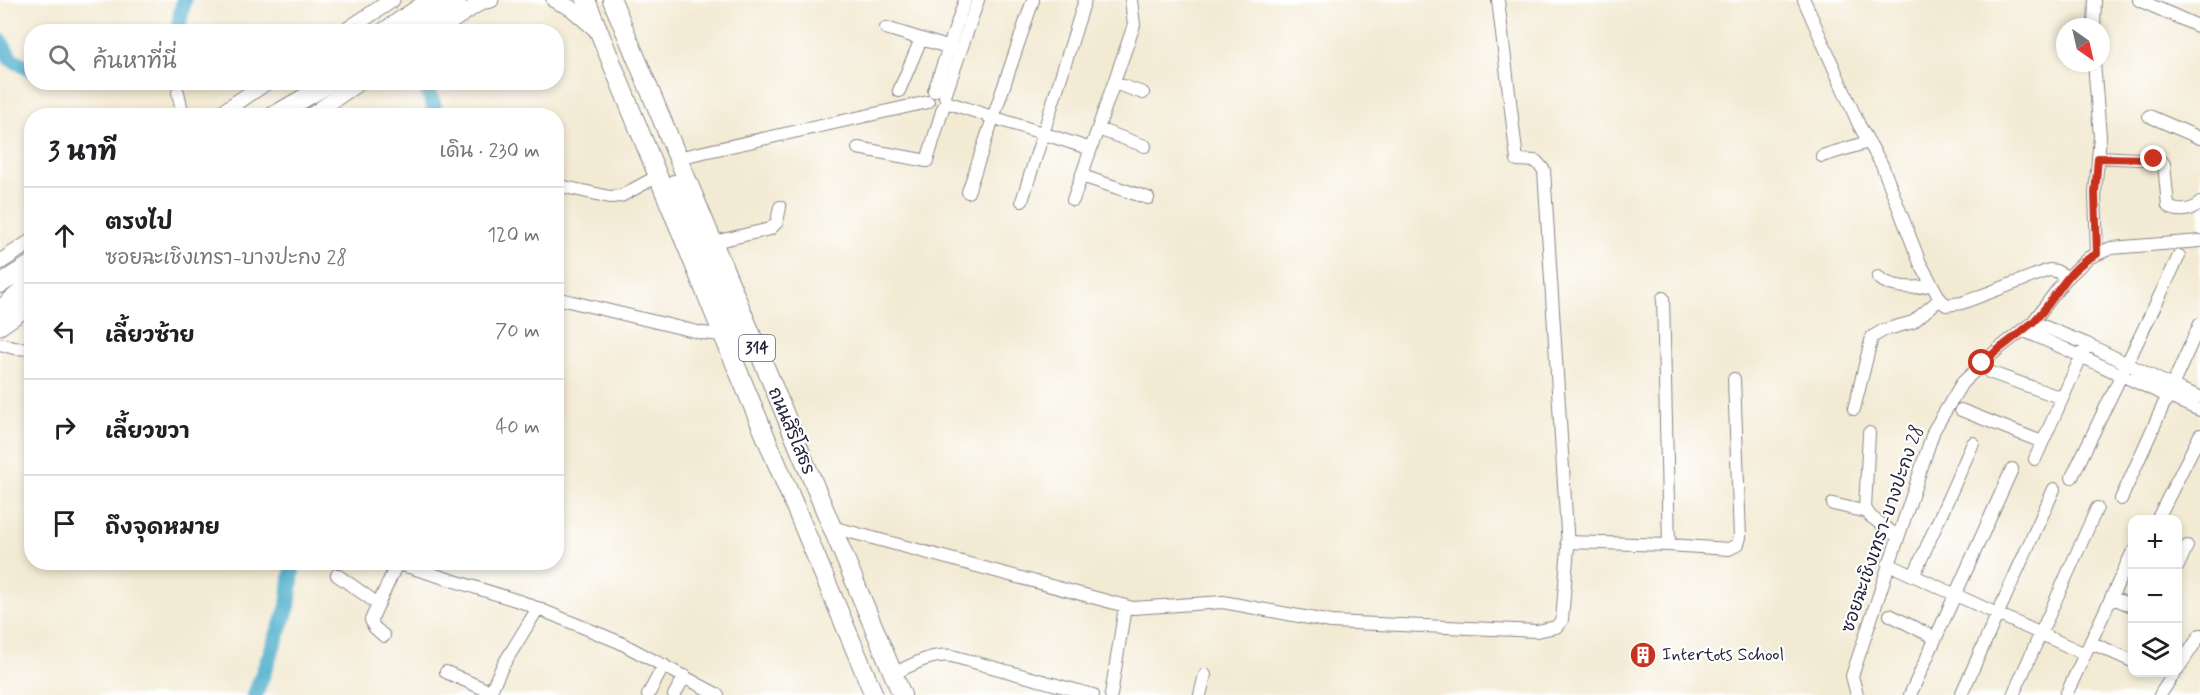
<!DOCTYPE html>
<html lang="th">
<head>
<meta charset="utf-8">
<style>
	body { margin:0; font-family:Mynerve,"Playpen Sans Thai",sans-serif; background:#f6f6f6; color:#202124 }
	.controls { position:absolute; right:18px; bottom:18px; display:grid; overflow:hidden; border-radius:12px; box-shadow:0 3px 9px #0003 }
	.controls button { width:54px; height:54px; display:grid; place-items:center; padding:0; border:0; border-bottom:2px solid #e0e0e0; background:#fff; color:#202124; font:30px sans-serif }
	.compass { position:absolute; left:2056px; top:18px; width:54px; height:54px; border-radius:50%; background:#fff; box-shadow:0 3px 9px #0003; rotate:146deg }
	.stop { position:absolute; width:18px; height:18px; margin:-14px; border:4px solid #c8321e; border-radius:50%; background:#fff }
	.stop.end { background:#c8321e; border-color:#fff; box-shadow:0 2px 6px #0008 }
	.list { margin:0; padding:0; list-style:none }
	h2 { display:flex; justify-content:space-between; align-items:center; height:78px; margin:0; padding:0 24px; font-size:26px }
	h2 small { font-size:20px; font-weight:400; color:#757577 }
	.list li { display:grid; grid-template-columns:39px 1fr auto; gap:18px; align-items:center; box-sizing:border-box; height:96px; padding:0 24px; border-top:2px solid #e0e0e0 }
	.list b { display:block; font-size:22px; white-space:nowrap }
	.list p { margin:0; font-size:20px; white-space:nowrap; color:#757577 }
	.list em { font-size:20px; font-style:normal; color:#757577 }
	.icon { flex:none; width:33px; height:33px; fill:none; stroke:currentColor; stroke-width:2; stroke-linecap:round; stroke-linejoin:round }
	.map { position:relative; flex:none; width:2200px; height:695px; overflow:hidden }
	.search { position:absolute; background:#fff; box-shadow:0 3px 9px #0003; left:24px; top:24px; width:540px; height:66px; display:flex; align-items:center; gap:15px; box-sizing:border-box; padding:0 21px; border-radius:24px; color:#757577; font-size:22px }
	.panel { position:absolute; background:#fff; box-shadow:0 3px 9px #0003; left:24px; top:108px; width:540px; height:462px; border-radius:24px }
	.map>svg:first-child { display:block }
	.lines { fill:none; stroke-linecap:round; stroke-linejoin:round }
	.river { stroke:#4daecc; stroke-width:16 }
	.minor-casing { stroke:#8a8687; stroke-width:14 }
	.major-casing { stroke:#8a8687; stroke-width:17 }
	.highway-casing { stroke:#8a8687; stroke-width:20 }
	.minor { stroke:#fff; stroke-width:12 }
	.major { stroke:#fff; stroke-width:15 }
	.highway { stroke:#fff; stroke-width:18 }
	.route { stroke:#c8321e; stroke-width:8 }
	.labels { text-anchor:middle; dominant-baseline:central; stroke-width:4.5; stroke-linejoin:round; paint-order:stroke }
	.shield { fill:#fff; stroke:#646476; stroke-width:1.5 }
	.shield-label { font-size:16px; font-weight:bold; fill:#22223b }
	.street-label { font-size:18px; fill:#22223b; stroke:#fff }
	.poi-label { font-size:18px; fill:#22223b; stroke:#fff; text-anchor:start }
</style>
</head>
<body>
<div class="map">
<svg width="2200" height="695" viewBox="0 0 2200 695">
	<rect width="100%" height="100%" fill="#fff"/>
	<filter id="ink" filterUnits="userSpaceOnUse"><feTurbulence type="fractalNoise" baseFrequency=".0167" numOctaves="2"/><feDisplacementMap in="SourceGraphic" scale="12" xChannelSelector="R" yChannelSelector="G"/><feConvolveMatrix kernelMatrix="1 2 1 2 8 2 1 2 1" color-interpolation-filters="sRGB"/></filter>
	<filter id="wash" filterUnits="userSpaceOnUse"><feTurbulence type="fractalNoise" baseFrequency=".008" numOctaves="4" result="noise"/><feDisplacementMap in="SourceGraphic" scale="24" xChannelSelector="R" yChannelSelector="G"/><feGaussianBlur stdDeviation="1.35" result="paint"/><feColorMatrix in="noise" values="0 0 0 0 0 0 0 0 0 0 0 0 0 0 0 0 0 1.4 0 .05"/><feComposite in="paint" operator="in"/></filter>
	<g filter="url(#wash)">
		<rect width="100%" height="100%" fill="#f3ead3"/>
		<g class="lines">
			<!-- river -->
			<path class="river" d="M177,32L184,0
				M0,41L11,59L32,70
				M424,82L433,103L436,116
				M255,695L288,606L293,562"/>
		</g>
	</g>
	<g filter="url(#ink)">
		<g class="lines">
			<defs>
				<path id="minor" d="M1804,0L1859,125L1882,165L1920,263L1940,299L1946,305L1962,303L2049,270L2056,271L2067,277
					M2139,0L2200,27
					M2094,27L2095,0
					M886,28L957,50
					M2094,63L2100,136L2095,193L2097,254
					M1114,83L1143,93
					M899,91L921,39
					M934,91L965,0
					M178,92L183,116
					M945,96L978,0
					M946,102L1091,149
					M2149,116L2200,138
					M1098,129L1145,146
					M858,148L927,161L943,108
					M1822,156L1868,142
					M2098,157L2159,160L2164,164L2168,206C2177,213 2193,211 2200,203
					M677,158L928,102
					M1082,176L1148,198
					M556,185L610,197L621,196L658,176
					M968,192L1033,0
					M1073,200L1134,25L1131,0
					M1022,201L1085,0
					M714,242L770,229L777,222L780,207
					M1878,277C1890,288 1916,290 1931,284
					M556,298L702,333L723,335
					M1663,298L1669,545
					M2033,322L2087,344L2172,386L2200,397
					M2022,330C2082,355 2139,385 2200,410
					M0,344L14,348L32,349
					M1989,372L2062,398
					M1854,409L1872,337L1884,330L1913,322L1940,299
					M1961,410L2042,442
					M1869,433L1865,508L1870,516L1898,537
					M2035,459L2085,348
					M2072,477L2179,256
					M2121,499L2200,324
					M1833,504L1867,512
					M2159,516L2200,435
					M832,527L1133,608L1223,602L1331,622L1537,631L1556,627L1562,620L1568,547L1544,170L1536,161L1517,160L1498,0
					M1567,542L1669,545L1729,549L1738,544L1740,537L1734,379
					M1888,564L2085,654L2132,553
					M2178,566L2187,546
					M337,575L378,604
					M1914,575L1973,443
					M2113,598L2132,606
					M1890,615L1935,638
					M384,636L374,627L371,620L395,568L399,565L406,566L522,602L619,642L718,695
					M2092,643L2132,661
					M2178,669L2200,635
					M446,672L491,692
					M893,674C912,665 931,653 952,656L1093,695
					M489,695L502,667L538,608
					M648,695L664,665
					M674,695L685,676
					M1111,695L1125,607
					M1200,695L1205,675
					M1857,695L1852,676L1934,430L1962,383L1997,350L2033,322L2064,281L2088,258L2111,248L2200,241
					M1910,695L2012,469
					M1961,695L2054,489
					M2013,695L2097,508
					M2066,695L2085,654
					M2160,695L2175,672"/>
				<path id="major" d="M554,0L571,8L600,33
					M344,32L392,0
					M436,32L481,2L491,0
					M217,116L267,82
					M310,116L360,82
					M0,262L32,241
					M0,327L32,305"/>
				<path id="highway" d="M586,0L723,335L874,695
					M612,0L902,695
					M384,32L431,0
					M410,32L457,0
					M273,116L332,82
					M674,184L744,346
					M0,284L32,264
					M0,310L32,283"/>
			</defs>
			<!-- minor casing -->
			<use href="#minor" class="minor-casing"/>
			<!-- major casing -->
			<use href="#major" class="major-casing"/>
			<!-- highway casing -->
			<use href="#highway" class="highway-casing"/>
			<!-- minor -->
			<use href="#minor" class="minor"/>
			<!-- major -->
			<use href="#major" class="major"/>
			<!-- highway -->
			<use href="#highway" class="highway"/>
		</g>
	</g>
	<g class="lines" filter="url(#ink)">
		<!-- route -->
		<path class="route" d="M1982,363C1998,349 2017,336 2033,322C2056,300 2066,268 2097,254L2095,193L2098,158L2154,159"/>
	</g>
	<!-- icons -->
	<defs>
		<symbol id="building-disc" viewBox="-11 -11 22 22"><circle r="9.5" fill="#c8321e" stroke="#fff"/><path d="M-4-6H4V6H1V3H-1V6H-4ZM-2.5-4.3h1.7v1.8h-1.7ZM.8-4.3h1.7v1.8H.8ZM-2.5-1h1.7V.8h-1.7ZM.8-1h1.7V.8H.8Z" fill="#fff"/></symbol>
	</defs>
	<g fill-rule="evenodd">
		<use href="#building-disc" x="1628" y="640" width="30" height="30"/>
	</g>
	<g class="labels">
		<!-- shield labels -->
		<rect class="shield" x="739" y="335" width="36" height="26" rx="4.5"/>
		<g class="shield-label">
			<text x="757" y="348">314</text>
		</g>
		<!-- street labels -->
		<g class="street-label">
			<text transform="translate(791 431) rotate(67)">ถนนสิริโสธร</text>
			<text transform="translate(1883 529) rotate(-71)">ซอยฉะเชิงเทรา-บางปะกง 28</text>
		</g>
		<!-- poi labels -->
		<g class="poi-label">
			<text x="1662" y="655">Intertots School</text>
		</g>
	</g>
</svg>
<div class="controls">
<button>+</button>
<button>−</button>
<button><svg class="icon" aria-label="layers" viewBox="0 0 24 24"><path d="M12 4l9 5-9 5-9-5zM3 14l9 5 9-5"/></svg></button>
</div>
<svg class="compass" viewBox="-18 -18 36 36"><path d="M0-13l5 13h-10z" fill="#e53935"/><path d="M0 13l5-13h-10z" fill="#757577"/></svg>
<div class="stop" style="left:1982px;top:363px"></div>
<div class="stop end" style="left:2154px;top:159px"></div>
<div class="search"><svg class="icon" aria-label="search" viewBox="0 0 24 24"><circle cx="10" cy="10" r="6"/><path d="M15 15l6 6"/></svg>ค้นหาที่นี่</div>
<section class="panel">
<h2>3 นาที<small>เดิน · 230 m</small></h2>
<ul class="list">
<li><svg class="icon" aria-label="ahead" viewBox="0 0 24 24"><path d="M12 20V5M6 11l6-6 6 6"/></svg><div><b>ตรงไป</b><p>ซอยฉะเชิงเทรา-บางปะกง 28</p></div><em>120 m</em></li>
<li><svg class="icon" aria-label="left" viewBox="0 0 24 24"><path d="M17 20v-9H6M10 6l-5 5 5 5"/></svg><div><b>เลี้ยวซ้าย</b></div><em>70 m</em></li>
<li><svg class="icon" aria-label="right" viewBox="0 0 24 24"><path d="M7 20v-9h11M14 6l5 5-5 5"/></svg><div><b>เลี้ยวขวา</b></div><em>40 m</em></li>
<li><svg class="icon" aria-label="arrive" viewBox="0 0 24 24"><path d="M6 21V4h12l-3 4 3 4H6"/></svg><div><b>ถึงจุดหมาย</b></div></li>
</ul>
</section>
</div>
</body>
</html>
